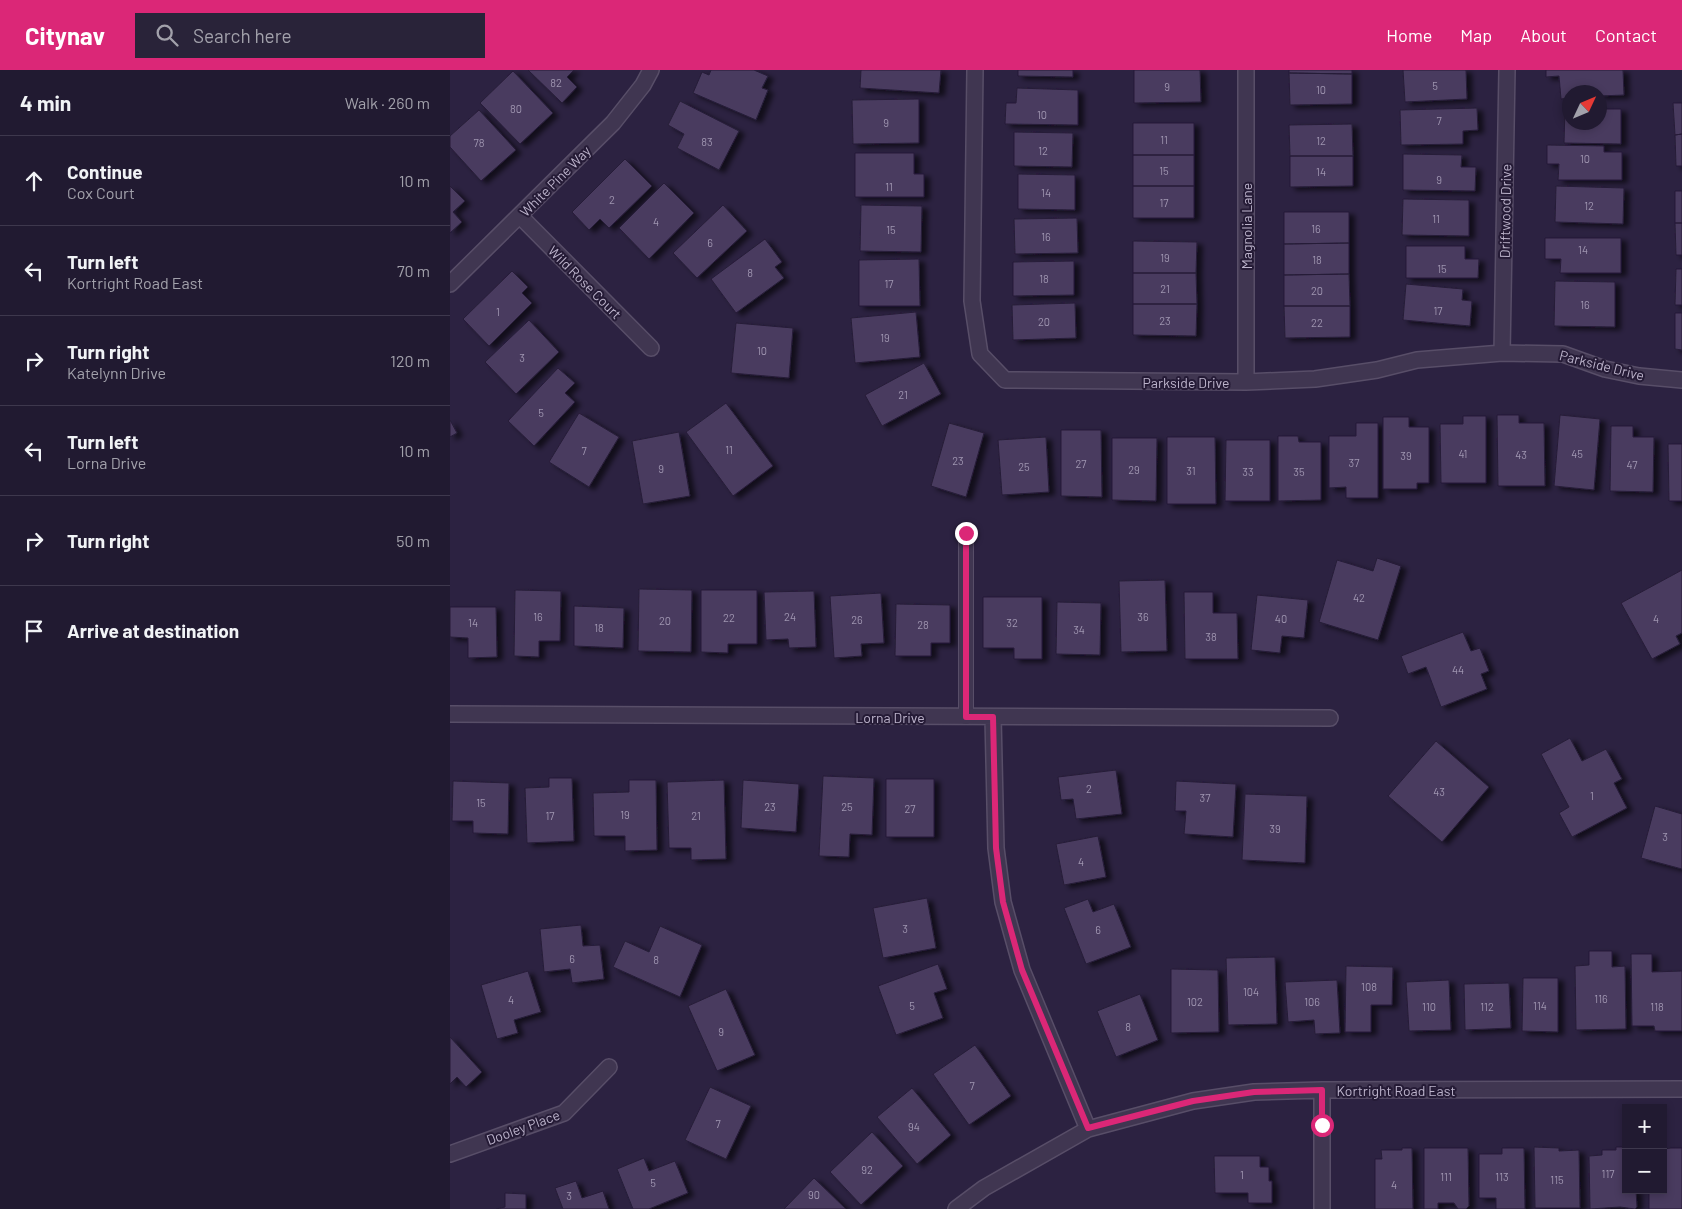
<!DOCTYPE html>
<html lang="en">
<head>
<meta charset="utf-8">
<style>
	body { margin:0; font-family:Barlow,sans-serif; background:#292339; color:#f1f3f6 }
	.controls { position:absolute; right:15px; bottom:15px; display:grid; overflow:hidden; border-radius:0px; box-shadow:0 2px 8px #0003 }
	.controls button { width:45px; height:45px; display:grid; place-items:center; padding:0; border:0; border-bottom:1px solid #3e384d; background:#211a31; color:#f1f3f6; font:25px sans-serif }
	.compass { position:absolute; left:1112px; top:15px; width:45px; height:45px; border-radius:50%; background:#211a31; box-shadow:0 2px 8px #0003; rotate:46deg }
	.stop { position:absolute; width:15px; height:15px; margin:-11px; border:4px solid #db2777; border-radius:50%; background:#fff }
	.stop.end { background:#db2777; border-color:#fff; box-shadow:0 1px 5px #0008 }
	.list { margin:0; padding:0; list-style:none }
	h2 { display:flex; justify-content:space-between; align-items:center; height:65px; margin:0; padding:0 20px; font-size:21px }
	h2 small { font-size:16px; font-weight:400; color:#a2a1ab }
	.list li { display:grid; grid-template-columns:32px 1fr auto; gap:15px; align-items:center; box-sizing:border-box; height:90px; padding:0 20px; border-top:1px solid #3e384d }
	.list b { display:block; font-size:19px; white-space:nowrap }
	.list p { margin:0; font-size:16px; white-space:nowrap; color:#a2a1ab }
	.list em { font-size:16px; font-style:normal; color:#a2a1ab }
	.icon { flex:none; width:28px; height:28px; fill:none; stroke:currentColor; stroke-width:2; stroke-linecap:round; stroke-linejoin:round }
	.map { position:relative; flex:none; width:1232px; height:1139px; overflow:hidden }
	header { display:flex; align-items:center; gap:30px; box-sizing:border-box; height:70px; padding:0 25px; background:#db2777; color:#fff }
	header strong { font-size:24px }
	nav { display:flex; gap:28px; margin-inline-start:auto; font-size:18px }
	.search { width:350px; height:45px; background:#292339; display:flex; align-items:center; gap:12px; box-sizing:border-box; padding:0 18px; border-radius:0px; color:#a2a1ab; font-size:19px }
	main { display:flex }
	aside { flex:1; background:#211a31 }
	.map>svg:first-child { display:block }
	.building { fill:#483b5f; stroke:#271d38; filter:url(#shadow) }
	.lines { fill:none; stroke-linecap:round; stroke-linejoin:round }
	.lane-casing { stroke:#584e68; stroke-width:16 }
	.street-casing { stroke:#584e68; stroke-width:18 }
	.lane { stroke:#403651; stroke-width:14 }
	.street { stroke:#403651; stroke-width:15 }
	.route { stroke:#db2777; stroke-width:6 }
	.labels { text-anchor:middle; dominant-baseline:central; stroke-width:4; stroke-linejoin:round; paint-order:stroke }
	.number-label { font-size:11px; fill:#9f95b0 }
	.street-label { font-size:14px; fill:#bcb3cb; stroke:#251b36 }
</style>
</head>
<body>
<header>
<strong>Citynav</strong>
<div class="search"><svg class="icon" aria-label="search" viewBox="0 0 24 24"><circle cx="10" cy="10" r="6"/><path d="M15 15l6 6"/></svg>Search here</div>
<nav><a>Home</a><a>Map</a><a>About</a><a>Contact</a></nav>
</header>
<main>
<aside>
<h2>4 min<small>Walk · 260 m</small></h2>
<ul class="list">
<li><svg class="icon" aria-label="ahead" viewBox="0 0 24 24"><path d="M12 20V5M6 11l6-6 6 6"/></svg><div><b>Continue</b><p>Cox Court</p></div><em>10 m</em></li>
<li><svg class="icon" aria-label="left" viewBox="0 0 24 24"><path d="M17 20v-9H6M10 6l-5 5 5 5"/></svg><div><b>Turn left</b><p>Kortright Road East</p></div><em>70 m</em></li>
<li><svg class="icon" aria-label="right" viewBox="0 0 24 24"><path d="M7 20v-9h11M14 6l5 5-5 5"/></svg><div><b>Turn right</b><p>Katelynn Drive</p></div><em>120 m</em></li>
<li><svg class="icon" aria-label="left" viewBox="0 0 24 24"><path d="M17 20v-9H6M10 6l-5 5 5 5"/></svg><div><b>Turn left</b><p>Lorna Drive</p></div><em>10 m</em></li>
<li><svg class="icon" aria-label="right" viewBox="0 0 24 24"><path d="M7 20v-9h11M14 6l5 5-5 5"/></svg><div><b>Turn right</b></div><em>50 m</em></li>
<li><svg class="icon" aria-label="arrive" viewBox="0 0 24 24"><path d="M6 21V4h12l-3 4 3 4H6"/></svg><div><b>Arrive at destination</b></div></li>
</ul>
</aside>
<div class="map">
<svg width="1232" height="1139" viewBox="0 0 1232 1139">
	<defs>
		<filter id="shadow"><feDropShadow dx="5.5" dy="3" stdDeviation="2.5" flood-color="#0009"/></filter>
	</defs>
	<rect width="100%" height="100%" fill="#2c2241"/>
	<!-- building -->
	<path class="building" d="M78,0H124L117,7L127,17L112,33Z
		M261,0H304L318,6L312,18L318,20L306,50L243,23L252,2L259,5Z
		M411,0H491L489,23L410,18Z
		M568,0H623V7L568,6Z
		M684,0H750L751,32L684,33Z
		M839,0H902V4L839,3Z
		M953,0H1016L1017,29L955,32Z
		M1096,0H1173L1174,25L1150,26V22H1120V28L1111,29L1109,6L1096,7Z
		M63,1L103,43L70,74L30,33Z
		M839,3L902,4V34L840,35Z
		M567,18L628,20V55L555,54L556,33H566Z
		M469,29V73L403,74L402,30Z
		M230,31L289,61L269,100L227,78L234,64L218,55Z
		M1223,33H1232V64L1225,65Z
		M1027,38L1028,60L1013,61V74L951,75L950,40Z
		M1115,38H1120V52H1150V39H1171V74L1114,73Z
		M29,40L66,80L31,111L0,77V66Z
		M683,53H744V85H683Z
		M902,54L903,86H840L839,55Z
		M564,62L623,63L622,97L564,96Z
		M1232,64V96H1226L1225,65Z
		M1097,75L1154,76V82H1172V110H1108L1109,94H1097Z
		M405,83H464V104H474V127H405Z
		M953,84L1012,85L1011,97H1026L1025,121L953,120Z
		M683,85H744V116H683Z
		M840,86H903V116L840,117Z
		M175,89L202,116L159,158L150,149L139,160L122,142Z
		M568,104L625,105V140L568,139Z
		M214,113L244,143L199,189L169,158Z
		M0,116L15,131L3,142L12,152L0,163Z
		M683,116H744V148H683Z
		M1106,116L1174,118L1173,154L1105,152Z
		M1225,121H1232V153H1225Z
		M953,129L1019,130V166L952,165Z
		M273,135L297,161L247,208L223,183Z
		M411,135L472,136L471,182L410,181Z
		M834,142H899V173L834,174Z
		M627,148L628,183L565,184L564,149Z
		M1225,153H1232V185H1226Z
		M1095,168H1171V203H1110L1111,189H1095Z
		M315,169L332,192L325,197L334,208L286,243L261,209Z
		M683,171L747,172L746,203H683Z
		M899,173V204L834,205V174Z
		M956,176H1015V189H1029L1028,208H956Z
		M469,189L470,236H409V190Z
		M624,191V225L563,226V192Z
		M1226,199H1232V235H1225Z
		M62,201L78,217L72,223L82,233L39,276L13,249Z
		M683,203H746L747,234H683Z
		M899,204L900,236H834V205Z
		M1105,211L1165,212V257L1104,256Z
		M956,214L1013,219L1012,230L1022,231L1020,256L953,250Z
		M625,233L626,268L563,270L562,235Z
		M683,234H747L746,266L683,265Z
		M834,236H900V267L835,268Z
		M466,242L470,287L405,293L401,248Z
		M1225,243H1232V280L1225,279Z
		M79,250L109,282L66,324L35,292Z
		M286,253L343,258L339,308L281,303Z
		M474,293L491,324L432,356L415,325Z
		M108,298L125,313L115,323L125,332L84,376L58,351Z
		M276,333L323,396L283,426L236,362Z
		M129,343L169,367L139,417L99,392Z
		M1047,345H1069V353H1094L1095,416H1048Z
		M1110,345L1150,349L1144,420L1104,416Z
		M1013,346H1036V413H991L990,354H1013Z
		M933,347H959V357H979V413H967V419H933Z
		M0,350L7,363L0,367Z
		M499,353L534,363L516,427L481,416Z
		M906,353H928V428H896V417L879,418V366H906Z
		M1161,356H1183V367H1204L1203,422L1160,421Z
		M611,360H651L652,427L611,426Z
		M229,362L240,426L193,434L182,371Z
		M828,366H848L849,372H871V430L828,431Z
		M596,367L599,422L552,425L548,370Z
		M717,367H765L766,434H717Z
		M662,368H707L706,431L662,430Z
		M776,370H820V431H775Z
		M1218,374H1232V431H1219Z
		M927,488L951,496L928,570L869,552L887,490L923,501Z
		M1232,500V563L1226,566L1230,574L1202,589L1171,533Z
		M715,510L717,581L671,582L669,511Z
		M189,519L242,520L241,582L188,581Z
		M65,520L111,521L110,571H89V587L64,586Z
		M251,520H307V574H278V583L251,582Z
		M364,521L366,577L339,578L338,569L316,570L314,522Z
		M734,522H763V543H787L788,589H735Z
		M431,523L434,573L411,574L412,586L384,588L380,526Z
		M807,525L858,530L854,568L832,566L830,583L801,580Z
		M533,527H592V589H564V578H533Z
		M607,532L651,533L650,585L606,584Z
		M446,534L500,535V573H481V586H445Z
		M124,536L174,538L173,578L124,576Z
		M0,537H46L47,587L18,588V568L0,567Z
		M1013,562L1021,581L1030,578L1039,601L1031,604L1037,619L991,637L976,597L958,604L951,586Z
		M1120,668L1132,691L1156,679L1172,709L1164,713L1177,738L1122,767L1109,743L1119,737L1091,684Z
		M986,671L1039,717L992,772L938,726Z
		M666,700L672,744L626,749L623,729L611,730L608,707Z
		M373,706L424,708L422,765L400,764L399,787L369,786Z
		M99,708H122L124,771L77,773L75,718L99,717Z
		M436,709H484V767H436Z
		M179,710H206L207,780L175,781V766H144L143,723L179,722Z
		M274,710L276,789L241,790V778H219L217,712Z
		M293,710L349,714L346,762L291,758Z
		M3,711L59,713L58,764L23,763V751H2Z
		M726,711L786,714L783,767L734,764L736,741H725Z
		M795,724L857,726L855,793L792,790Z
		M1205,736L1232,744V799L1191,788Z
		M648,766L656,807L614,815L606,774Z
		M477,828L486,878L433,888L423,838Z
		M638,829L643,842L664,834L681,877L636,894L614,838Z
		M131,855L133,876L150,875L154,909L122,913L120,899L94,902L90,859Z
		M210,856L252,875L230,927L163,897L175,871L199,882Z
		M1139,881H1162V897L1175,896L1176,959L1126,960L1125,896L1139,895Z
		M1181,884H1202V902L1232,901V961H1205L1204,956H1182Z
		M825,887L827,954L778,955L776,888Z
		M488,894L497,919L484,923L493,948L446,965L428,916Z
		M896,896L943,897L942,935H921V962H895Z
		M721,899L768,900L769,962L721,963Z
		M78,901L91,942L64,950L68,963L47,969L31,915Z
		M1073,908H1108V962L1072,961Z
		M887,910L890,963L865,964L864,950L838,952L835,912Z
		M999,910L1001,960L959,961L956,912Z
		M1059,913L1061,958L1015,960L1014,914Z
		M276,919L305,985L267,1001L238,936Z
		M690,924L708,970L666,987L647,941Z
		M0,967L32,1002L16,1017L7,1007L0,1014Z
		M525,975L561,1026L519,1055L483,1004Z
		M260,1017L301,1036L276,1089L235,1070Z
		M462,1018L501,1065L467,1094L427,1047Z
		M422,1062L453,1096L411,1135L380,1102Z
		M1084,1077L1109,1078V1081L1129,1080L1130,1138H1085Z
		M1166,1077H1176V1120H1186L1187,1137L1185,1139L1170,1137L1140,1139L1139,1086L1152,1085V1080H1166Z
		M952,1078H962L963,1139H925V1089H932L931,1080H952Z
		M974,1078H1018L1019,1136L1016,1139H1008L1004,1133H988V1139H974Z
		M1052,1078H1074L1075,1139H1046V1128H1029V1084H1052Z
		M1221,1078H1232V1139H1199V1120H1213V1079Z
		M764,1086H810V1097H819V1111H822V1133H798V1123H765Z
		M194,1088L199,1101L225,1091L238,1123L199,1139H183L167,1099Z
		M364,1108L396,1139H334Z
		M126,1111L132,1128L153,1121L159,1139H113L105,1118Z
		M55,1123L76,1124V1139H46L55,1137Z"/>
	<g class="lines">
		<defs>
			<path id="lane" d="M516,647V463"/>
			<path id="street" d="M525,0L522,231L530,284L555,310L796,312L865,309L927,300L967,290L1052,283L1113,284L1155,299L1189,306L1232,310
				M70,146L201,278
				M0,214L163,53L193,15L201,0
				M1052,283L1057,0
				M796,312V0
				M0,644L880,648
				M543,647L546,778L553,832L572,900L638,1059
				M872,1020V1139
				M0,1084L114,1043L159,997
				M506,1139L534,1118L638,1059L743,1031L804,1022L872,1020L1232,1019"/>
		</defs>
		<!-- lane casing -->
		<use href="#lane" class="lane-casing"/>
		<!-- street casing -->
		<use href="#street" class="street-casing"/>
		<!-- lane -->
		<use href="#lane" class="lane"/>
		<!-- street -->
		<use href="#street" class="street"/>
	</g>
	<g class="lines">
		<!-- route -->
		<path class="route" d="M516,463V647H543L546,778L553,832L572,900L638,1058L743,1031L804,1022L872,1020V1055"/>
	</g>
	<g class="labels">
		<!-- number labels -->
		<g class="number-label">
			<text x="106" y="12">82</text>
			<text x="985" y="15">5</text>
			<text x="717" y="16">9</text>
			<text x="871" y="19">10</text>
			<text x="66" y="38">80</text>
			<text x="592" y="44">10</text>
			<text x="989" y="50">7</text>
			<text x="436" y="52">9</text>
			<text x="714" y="69">11</text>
			<text x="871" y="70">12</text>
			<text x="257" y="71">83</text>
			<text x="29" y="72">78</text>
			<text x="593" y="80">12</text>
			<text x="1135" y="88">10</text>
			<text x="714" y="100">15</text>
			<text x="871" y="101">14</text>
			<text x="989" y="109">9</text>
			<text x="439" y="116">11</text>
			<text x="596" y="122">14</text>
			<text x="162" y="129">2</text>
			<text x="714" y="132">17</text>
			<text x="1139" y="135">12</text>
			<text x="986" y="148">11</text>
			<text x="206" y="151">4</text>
			<text x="866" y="158">16</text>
			<text x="441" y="159">15</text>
			<text x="596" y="166">16</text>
			<text x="260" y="172">6</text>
			<text x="1133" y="179">14</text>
			<text x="715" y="187">19</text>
			<text x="867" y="189">18</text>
			<text x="992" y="198">15</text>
			<text x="300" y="202">8</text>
			<text x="594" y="208">18</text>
			<text x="439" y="213">17</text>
			<text x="715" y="218">21</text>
			<text x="867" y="220">20</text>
			<text x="1135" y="234">16</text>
			<text x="988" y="240">17</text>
			<text x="48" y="241">1</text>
			<text x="715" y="250">23</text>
			<text x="594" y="251">20</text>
			<text x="867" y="252">22</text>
			<text x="435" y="267">19</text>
			<text x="312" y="280">10</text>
			<text x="72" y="287">3</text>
			<text x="453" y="324">21</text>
			<text x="91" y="342">5</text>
			<text x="279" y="379">11</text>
			<text x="134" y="380">7</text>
			<text x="1013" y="383">41</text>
			<text x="1127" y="383">45</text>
			<text x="1071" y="384">43</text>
			<text x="956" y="385">39</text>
			<text x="508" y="390">23</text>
			<text x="904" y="392">37</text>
			<text x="631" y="393">27</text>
			<text x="1182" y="394">47</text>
			<text x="574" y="396">25</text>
			<text x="211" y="398">9</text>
			<text x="684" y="399">29</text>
			<text x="741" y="400">31</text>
			<text x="798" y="401">33</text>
			<text x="849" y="401">35</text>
			<text x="909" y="527">42</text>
			<text x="88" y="546">16</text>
			<text x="340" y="546">24</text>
			<text x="693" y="546">36</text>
			<text x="279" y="547">22</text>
			<text x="831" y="548">40</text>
			<text x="1206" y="548">4</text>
			<text x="407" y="549">26</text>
			<text x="215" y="550">20</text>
			<text x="23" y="552">14</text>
			<text x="562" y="552">32</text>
			<text x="473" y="554">28</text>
			<text x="149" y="557">18</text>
			<text x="629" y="559">34</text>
			<text x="761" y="566">38</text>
			<text x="1008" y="599">44</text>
			<text x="639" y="718">2</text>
			<text x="989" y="721">43</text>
			<text x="1142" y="725">1</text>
			<text x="755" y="727">37</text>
			<text x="31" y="732">15</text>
			<text x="320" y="736">23</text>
			<text x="397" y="736">25</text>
			<text x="460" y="738">27</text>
			<text x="175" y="744">19</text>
			<text x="100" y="745">17</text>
			<text x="246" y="745">21</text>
			<text x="825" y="758">39</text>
			<text x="1215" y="766">3</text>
			<text x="631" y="791">4</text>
			<text x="455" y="858">3</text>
			<text x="648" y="859">6</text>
			<text x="122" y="888">6</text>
			<text x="206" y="889">8</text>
			<text x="919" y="916">108</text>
			<text x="801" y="921">104</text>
			<text x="1151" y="928">116</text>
			<text x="61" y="929">4</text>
			<text x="745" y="931">102</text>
			<text x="862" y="931">106</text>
			<text x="462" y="935">5</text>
			<text x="1090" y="935">114</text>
			<text x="979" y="936">110</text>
			<text x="1037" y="936">112</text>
			<text x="1207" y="936">118</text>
			<text x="678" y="956">8</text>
			<text x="271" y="961">9</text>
			<text x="522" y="1015">7</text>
			<text x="268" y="1053">7</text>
			<text x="464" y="1056">94</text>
			<text x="417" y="1099">92</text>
			<text x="1158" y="1103">117</text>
			<text x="792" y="1104">1</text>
			<text x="996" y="1106">111</text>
			<text x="1052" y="1106">113</text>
			<text x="1107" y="1109">115</text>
			<text x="203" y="1112">5</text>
			<text x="944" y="1114">4</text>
			<text x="364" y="1124">90</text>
			<text x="119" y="1125">3</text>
		</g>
		<!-- street labels -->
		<g class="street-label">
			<text transform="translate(105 111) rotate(-45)">White Pine Way</text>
			<text transform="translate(1055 141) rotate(-89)">Driftwood Drive</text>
			<text transform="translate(796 156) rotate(-90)">Magnolia Lane</text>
			<text transform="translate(135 212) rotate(45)">Wild Rose Court</text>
			<text transform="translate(1152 295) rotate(14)">Parkside Drive</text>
			<text x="736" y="312">Parkside Drive</text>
			<text x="440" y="647">Lorna Drive</text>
			<text x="946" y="1020">Kortright Road East</text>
			<text transform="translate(73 1057) rotate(-20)">Dooley Place</text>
		</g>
	</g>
</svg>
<div class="controls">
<button>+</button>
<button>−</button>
</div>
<svg class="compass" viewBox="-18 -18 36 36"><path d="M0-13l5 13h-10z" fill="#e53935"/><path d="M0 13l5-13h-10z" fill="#a2a1ab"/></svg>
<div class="stop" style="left:872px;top:1055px"></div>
<div class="stop end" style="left:516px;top:463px"></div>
</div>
</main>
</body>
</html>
